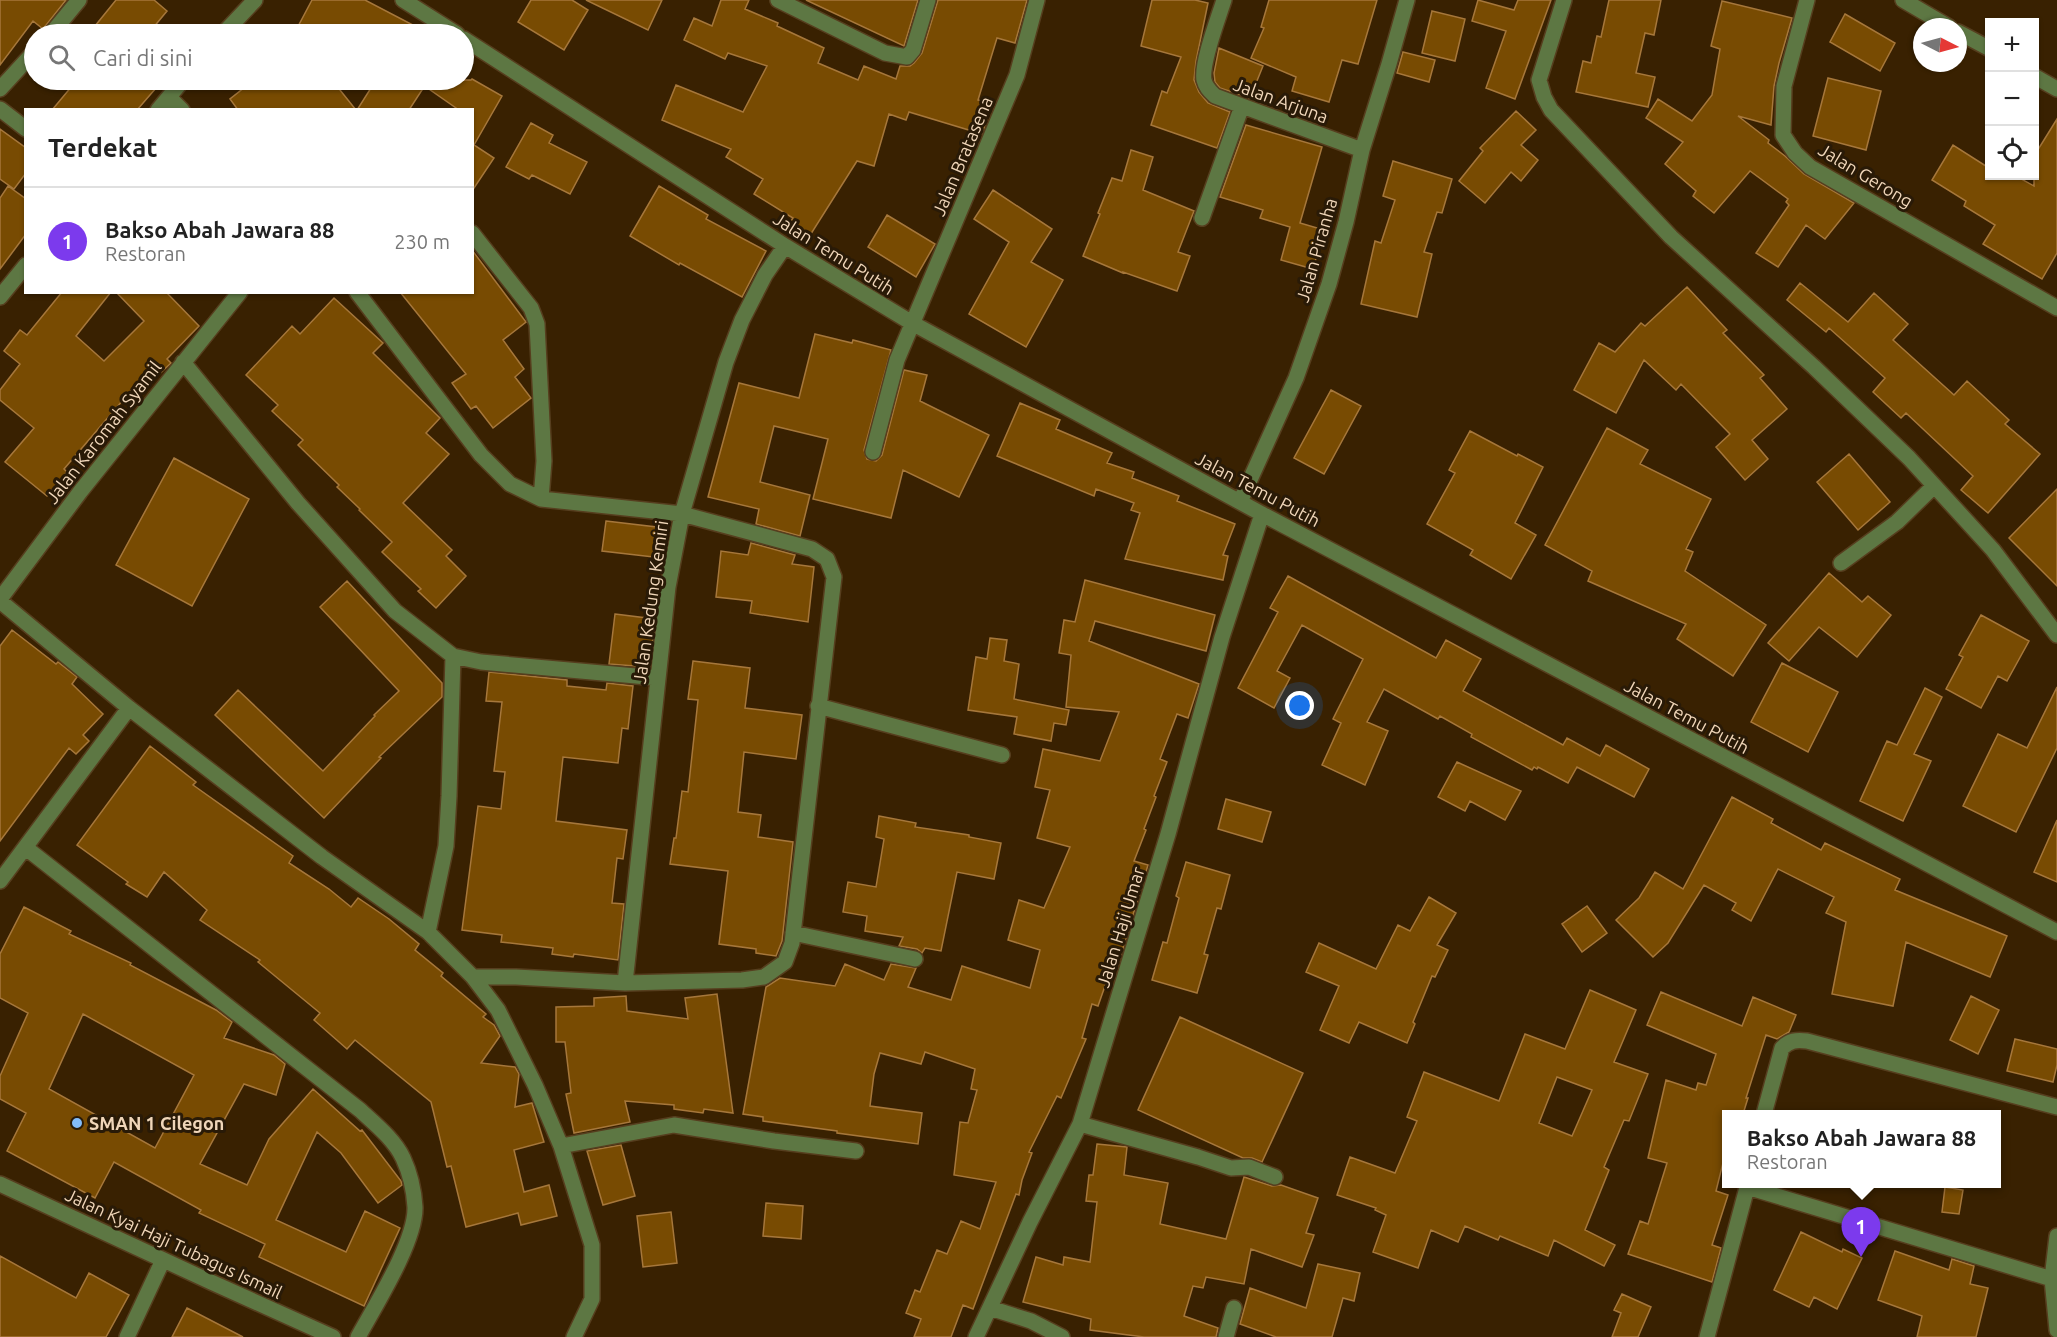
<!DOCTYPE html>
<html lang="id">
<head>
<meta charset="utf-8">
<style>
	body { margin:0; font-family:Ubuntu,sans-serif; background:#f6f6f6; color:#222 }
	.controls { position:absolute; right:18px; top:18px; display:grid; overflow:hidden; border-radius:0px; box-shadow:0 2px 4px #0004 }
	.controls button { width:54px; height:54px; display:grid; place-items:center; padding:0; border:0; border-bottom:2px solid #e0e0e0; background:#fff; color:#222; font:30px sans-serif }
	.compass { position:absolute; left:1913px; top:18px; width:54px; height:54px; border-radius:50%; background:#fff; box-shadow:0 2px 4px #0004; rotate:96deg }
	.you { position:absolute; left:1300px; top:706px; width:21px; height:21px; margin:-15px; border:4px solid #fff; border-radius:50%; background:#1a73e8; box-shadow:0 0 0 9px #1a73e833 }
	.badge { display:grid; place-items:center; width:39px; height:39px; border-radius:50%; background:#7c3aed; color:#fff; font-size:20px; font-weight:700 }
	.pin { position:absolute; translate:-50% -50px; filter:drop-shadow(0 2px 3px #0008) }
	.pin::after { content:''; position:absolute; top:32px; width:21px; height:18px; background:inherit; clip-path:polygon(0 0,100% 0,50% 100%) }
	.popup { position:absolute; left:1722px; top:1110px; width:279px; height:78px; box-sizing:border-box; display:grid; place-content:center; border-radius:0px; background:#fff; filter:drop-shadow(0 2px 4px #0005); font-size:20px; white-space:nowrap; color:#767676 }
	.popup b { font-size:22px; color:#222 }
	.popup::after { content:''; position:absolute; left:50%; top:100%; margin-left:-12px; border:12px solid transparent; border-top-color:#fff }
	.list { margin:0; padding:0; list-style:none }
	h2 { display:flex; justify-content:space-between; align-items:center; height:78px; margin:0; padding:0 24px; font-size:26px }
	h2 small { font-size:20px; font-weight:400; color:#767676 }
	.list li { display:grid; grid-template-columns:39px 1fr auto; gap:18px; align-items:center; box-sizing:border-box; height:108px; padding:0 24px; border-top:2px solid #e0e0e0 }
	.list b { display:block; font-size:22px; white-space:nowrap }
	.list p { margin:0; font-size:20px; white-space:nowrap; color:#767676 }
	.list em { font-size:20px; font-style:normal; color:#767676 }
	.icon { flex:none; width:33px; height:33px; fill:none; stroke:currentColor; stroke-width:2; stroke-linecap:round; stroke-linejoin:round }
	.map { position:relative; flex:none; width:2057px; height:1337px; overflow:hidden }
	.search { position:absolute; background:#fff; box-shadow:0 2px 4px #0004; left:24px; top:24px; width:450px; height:66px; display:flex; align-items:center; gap:15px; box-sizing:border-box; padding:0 21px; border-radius:33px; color:#767676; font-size:22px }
	.panel { position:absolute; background:#fff; box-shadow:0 2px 4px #0004; left:24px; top:108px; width:450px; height:186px; border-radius:0px }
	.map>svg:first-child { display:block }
	.building { fill:#784b02; stroke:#a6773b; stroke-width:1.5; fill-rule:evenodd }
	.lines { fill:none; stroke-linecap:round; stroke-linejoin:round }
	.minor-casing { stroke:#563e1e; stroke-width:18 }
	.minor { stroke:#5d7743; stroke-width:15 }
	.poi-dot { fill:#82bcfa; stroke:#291a07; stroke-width:2 }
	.labels { text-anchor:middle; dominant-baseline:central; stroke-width:6; stroke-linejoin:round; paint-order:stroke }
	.street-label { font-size:18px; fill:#f0d6b9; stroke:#291a07 }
	.poi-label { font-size:18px; font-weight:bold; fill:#f0d6b9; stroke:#291a07; text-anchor:start }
</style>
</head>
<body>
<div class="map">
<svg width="2057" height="1337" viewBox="0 0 2057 1337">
	<rect width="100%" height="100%" fill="#392101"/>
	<!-- building -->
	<path class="building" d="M0,0H66L43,29L33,21L0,65Z
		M116,0H154L167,11L148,34H105L95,26Z
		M312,0H365L430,34H294Z
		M531,0H572L588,10L564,50L518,22Z
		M586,0H662L648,30Z
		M721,0H749L745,9L778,23L777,26L824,48L818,63L858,80L864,66L896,79L900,66H910L914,63L922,53L938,0H1027L1015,43L997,38L978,100L992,104L982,134L909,112L906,120L889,114L874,166L857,161L809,237L789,224L793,218L754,194L763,179L726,157L731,149L662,120L676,85L743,112L767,66L728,53L725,59L684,40L694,18L712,26Z
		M806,0H918L904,46Z
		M1152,0H1195L1208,3L1196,61L1194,80L1199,92L1208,103L1230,112L1217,148L1151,125L1162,91L1167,93L1181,57L1141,46Z
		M1269,0H1377L1358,64L1342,60L1329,102L1292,91L1296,77L1251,58L1264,28L1261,27Z
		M1478,0L1514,10L1518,0H1551L1515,99L1486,88L1506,31L1472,21Z
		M1609,0H1661L1654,35L1645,33L1636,73L1655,77L1648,107L1576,92L1583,61L1591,63L1597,36L1601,37Z
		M1722,1L1792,18L1779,63L1774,86L1771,125L1738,116L1769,140L1768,143L1785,156L1804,174L1854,203L1825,239L1806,225L1778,267L1756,253L1789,205L1786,202L1788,199L1750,171L1714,213L1693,196L1696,191L1665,164L1683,142L1646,118L1658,99L1692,121L1712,95L1720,49L1711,46Z
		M1432,11L1465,19L1455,61L1422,53Z
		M1845,14L1895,43L1880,71L1830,42Z
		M1219,48L1263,66L1250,98L1220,88L1215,82L1214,73Z
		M1403,52L1435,60L1429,82L1397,73Z
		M1828,78L1881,91L1866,150L1813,136Z
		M472,79L502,96L474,145L494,158L472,191V110H459L416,80H471Z
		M77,80H163L137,110H52Z
		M254,80H332L356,110H238L230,99Z
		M376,80H406L422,90L409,110H357Z
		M1516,111L1536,130L1521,145L1538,160L1521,181L1511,172L1485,203L1459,181L1483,151L1480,148Z
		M2057,119V253L2042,279L1983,244L1995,225L1964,206L1966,201L1932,180L1953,145L1989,168V176H2016L2034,186V156Z
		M531,123L553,135L549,143L587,162L570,194L532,175L529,179L506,167Z
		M1246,125L1322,147L1300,223L1324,230L1313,269L1281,260L1290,227L1260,218L1263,210L1220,197Z
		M0,129L26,148V173L14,189L0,179Z
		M1131,150L1153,157L1143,190L1194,211L1178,252L1190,256L1177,291L1123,272V273L1083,256L1100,214L1098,213L1112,178L1122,181Z
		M1393,161L1452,179L1442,213L1437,212L1424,252L1432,254L1417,317L1361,304L1375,241L1381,243L1395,200L1383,196Z
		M8,186L26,199V234L0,269V198Z
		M659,186L708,215L706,219L766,251L742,297L680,263L679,265L630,236Z
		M993,190L1052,229L1031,262L1063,280L1026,347L969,314L1009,242L974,219Z
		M887,215L935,244L916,277L868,247Z
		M472,250L526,322L503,340L524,369L515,377L531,398L493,428L476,406L471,409L452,383L466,374L400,292H472Z
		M1800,283L1848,322L1874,293L1908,324L1893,340L1954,395L1967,381L2009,420L2005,424L2040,454L1988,513L1961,490L1973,476L1906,413L1901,418L1873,392L1885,378L1829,328L1826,332L1787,300Z
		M1687,287L1727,330L1723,333L1764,375L1760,378L1787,409L1752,440L1768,459L1745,480L1716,447L1730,434L1681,384L1676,390L1644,360L1616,413L1574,390L1599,343L1615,352L1641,323L1645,326Z
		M62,292H111L76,336L104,361L144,321L116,292H166L199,326L167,359L171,363L147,386L141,379L64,469L67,472L47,496L5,462L34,428L0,400V390L20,364L4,351L20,330L27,335Z
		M334,298L383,343L373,353L440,418L426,433L449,454L403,503L452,550L446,556L466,576L436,608L418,591L421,589L382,552L392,542L359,510L360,509L337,487L339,485L298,445L303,440L272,411L278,405L246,375L292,326L300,334Z
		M815,334L852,343L853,340L891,350L864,450L867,459L876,461L882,455L904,370L927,375L920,401L989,435L959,497L903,470L891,518L813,499L828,439L774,426L760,482L810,495L800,536L756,524L759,509L708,497L739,383L799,398Z
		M1331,390L1361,406L1324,474L1294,458Z
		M1020,403L1060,420L1056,429L1112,453L1107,463L1134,472L1132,478L1179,496L1177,501L1235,524L1223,555L1228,556L1223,580L1125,559L1140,513L1131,510L1134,503L1096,489L1094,496L997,456Z
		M1607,428L1648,450L1640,464L1711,499L1686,549L1693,552L1685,571L1766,625L1733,676L1677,639L1686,624L1588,581L1592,571L1545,545Z
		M1470,431L1517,456L1518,454L1543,467L1515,523L1536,535L1511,579L1470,555L1473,550L1427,524L1455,473L1449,470Z
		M1849,454L1890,502L1858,530L1817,482Z
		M174,458L249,499L192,606L116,565Z
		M2057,489V586L2009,538Z
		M606,521L665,528L662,558L602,551Z
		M751,543L795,555L792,564L814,567L808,622L750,613L752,601L716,597L721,551L748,555Z
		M1829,573L1862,602L1868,596L1891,615L1857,657L1819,627L1789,661L1768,643Z
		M1288,576L1436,658L1446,640L1481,659L1463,691L1563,745L1567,738L1600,756L1606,745L1649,769L1634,797L1577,767L1568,783L1538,767L1537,769L1534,767L1532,770L1471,737L1472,734L1440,716L1438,719L1384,689L1367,722L1388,731L1365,785L1322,765L1341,723L1333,719L1363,659L1302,625L1277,671L1290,678L1274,708L1238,688L1278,612L1270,608Z
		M1085,580L1215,615L1206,651L1095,621L1089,641L1199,684L1188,718L1177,714L1160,759L1167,762L1154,796L1156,797L1144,829L1146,830L1134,861L1148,865L1117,968L1112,966L1098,1006L1092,1004L1082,1038L1086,1039L1061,1098L1057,1096L1029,1152L1032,1153L1022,1180L1019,1195L1016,1194L973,1309L963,1305L951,1337H914L921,1319L906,1313L915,1290L920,1292L937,1250L947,1254L961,1221L980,1229L996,1182L954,1175L960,1122L968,1123L977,1090L971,1089L975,1069L925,1052L921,1064L880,1053L874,1074L870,1106L922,1113L918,1144L837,1133V1131L763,1121V1117L743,1114L766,987L780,978L835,986L845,964L884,980L891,964L916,968L908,987L951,1000L962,966L1030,988L1040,950L1008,940L1019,900L1044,908L1070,847L1037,838L1050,790L1035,787L1043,749L1100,761L1119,712L1066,707L1071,655L1059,653L1064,620L1075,622Z
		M347,581L442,683V697L379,757L381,758L324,818L215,715L238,690L323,771L375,716L374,715L399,691L320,607Z
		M615,614L655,619L650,664L636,662L635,666L609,664Z
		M1981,615L2029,641L2007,681L1998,676L1981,708L1946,689L1963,657L1959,655Z
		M12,630L56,664L58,662L77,677L72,684L103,714L83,735L89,741L76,754L69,748L0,841V646Z
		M990,638L1007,640L1004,661L1019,664L1014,699L1069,710L1066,725L1054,723L1051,741L1014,734L1017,717L968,710L976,657L987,659Z
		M693,661L750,668L745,708L802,715L796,759L744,752L738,812L761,815L758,837L793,842L782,941L776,956L756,953V949L719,944L728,871L670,864L674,838H676L682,791L688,792L698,700L688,699Z
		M1782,663L1838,692L1808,752L1751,722Z
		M489,672L567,680V686L606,690L607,683L633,686L628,729L622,728L618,763L563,757L556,821L627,830L623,859L617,858L612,903L624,904L618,960L574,954L573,957L552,954L553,948L501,942L502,935L462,930L478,806L501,809L505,772L494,771L502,702L486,701Z
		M2057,687V748L2016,832L1963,806L1998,734L2027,748Z
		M1925,688L1942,697L1914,754L1931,761L1903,821L1860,801L1887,741L1897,745Z
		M150,746L196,782L193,785L293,856L289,863L329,889L351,907L358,898L389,919L419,944L415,950L443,973L441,976L486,1014L483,1017L494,1025L500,1036L481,1063L515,1067L519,1074L515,1107L532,1103L544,1142L514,1150L524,1192L549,1185L557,1216L521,1225L518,1213L466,1227L451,1166L447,1167L431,1102L355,1040L347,1049L314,1020L320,1013L258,962L260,960L200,920L207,910L164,872L147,897L126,884L128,882L77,845Z
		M1457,762L1521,791L1505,820L1470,801L1465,811L1438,797Z
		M1732,797L1773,819L1771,823L1821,850L1825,843L1900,879L1895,890L2007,936L1990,977L1906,942L1893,1006L1832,994L1846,922L1826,913L1834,897L1778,869L1751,921L1732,910L1736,903L1704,885L1668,943L1653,957L1616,920L1639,898L1655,872L1683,889Z
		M1226,799L1271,812L1262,842L1218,829Z
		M879,816L916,823L915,827L969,835V837L1001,843L994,879L957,872L941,951L925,948L922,953L917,949L899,946L903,937L865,931L867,916L843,912L848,882L876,887L884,839L876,837Z
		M2057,820V882L2034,872Z
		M1186,862L1230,875L1221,909L1217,908L1204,954L1208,955L1197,993L1152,980L1163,942L1167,943L1179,898L1176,896Z
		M1429,897L1456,913L1437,945L1448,950L1435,977L1432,976L1413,1022L1415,1024L1407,1043L1359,1022L1349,1043L1320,1030L1339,986L1306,972L1319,943L1376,969L1398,925L1410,931Z
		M1587,906L1607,933L1582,952L1562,924Z
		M24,907L71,931L69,934L131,963L130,965L216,1010L232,1022L224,1038L274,1055L285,1064L276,1095L244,1084L200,1164L247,1185L269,1139L313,1089L360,1131L362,1130L401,1181L402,1185L378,1203L341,1153L317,1132L276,1220L346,1252L365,1211L400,1228L364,1306L259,1257L265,1244L199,1213L201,1210L114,1162L95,1198L7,1151L26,1113L0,1099V1076L28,1013L0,998V954ZM83,1014L194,1075L155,1148L49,1089Z
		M1590,990L1636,1010L1614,1062L1648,1074L1629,1121L1624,1120L1604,1167L1609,1170L1585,1230L1615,1245L1604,1266L1554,1240L1548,1256L1500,1236L1498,1240L1465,1226L1458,1242L1431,1230L1418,1268L1373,1252L1386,1215L1375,1210L1376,1208L1337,1195L1350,1157L1395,1173L1417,1121L1407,1117L1424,1072L1499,1101L1525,1034L1565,1049ZM1557,1077L1592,1090L1572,1136L1539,1123Z
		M1661,992L1742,1026L1753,997L1796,1015L1789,1032L1777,1039L1766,1035L1746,1098H1748L1743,1114H1726V1151L1716,1191L1728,1195L1712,1245L1721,1248L1712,1282L1628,1254L1640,1221L1648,1224L1667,1163L1648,1158L1666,1080L1696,1090L1698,1083L1706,1085L1716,1054L1647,1025Z
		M717,994L733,1113L704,1109L703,1113L674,1109V1105L625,1101L630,1122L574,1133L566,1094L571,1093L565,1042H556V1007L594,1006V998L626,996L627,1011L688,1019L685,998Z
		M1971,996L1999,1010L1978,1054L1950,1040Z
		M1180,1017L1303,1073L1262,1162L1252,1158H1243L1138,1110Z
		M2015,1039L2057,1049V1065L2053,1082L2007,1071Z
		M1097,1144L1127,1147L1124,1175L1168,1183L1160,1224L1226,1239L1244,1177L1272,1186L1281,1185L1318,1198L1306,1233L1314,1235L1302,1267L1251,1249L1244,1284L1206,1277L1203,1288L1193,1286L1184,1316L1218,1328L1216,1337H1144L1090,1330L1091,1319L1023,1302L1036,1257L1063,1265L1064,1257L1090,1262L1097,1202L1086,1201L1089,1175H1093Z
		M621,1145L635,1196L603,1205L587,1151Z
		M1945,1187L1963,1190L1959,1214L1942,1212Z
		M766,1203L803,1206L801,1239L763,1236Z
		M671,1212L677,1263L643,1267L637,1216Z
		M1801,1232L1842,1252L1843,1249L1862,1258L1837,1309L1814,1297L1809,1307L1774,1290Z
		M1895,1251L1949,1270L1952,1259L1974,1266L1970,1284L1988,1288L1976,1337H1917L1922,1316L1878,1300Z
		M0,1256L76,1298L89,1273L129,1295L106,1337H0Z
		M1318,1264L1360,1273L1354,1301L1343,1298L1332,1337H1276L1240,1324L1250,1288L1306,1308Z
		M1622,1294L1651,1307L1638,1337H1612L1621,1313L1614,1310Z
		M187,1308L243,1337H172Z"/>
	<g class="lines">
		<defs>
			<path id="minor" d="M403,0L457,34
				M778,0L885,53L907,57L913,50L928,0
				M1224,0C1218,19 1201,63 1204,80C1206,88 1210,91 1215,96L1362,150
				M1564,0L1539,80L1544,97L1551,110L1671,237L1814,367L1909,458L1993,550L2057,635
				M1807,0L1784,86L1783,135L1795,153L1810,167L2057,308
				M1903,0L1949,27
				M1958,32L1990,49
				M51,34L79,0
				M223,34L255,0
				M464,39L785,246L912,323L1262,514L2057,932
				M2034,76L2057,89
				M0,89L34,52
				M169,97L182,110
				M0,109L26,129
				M158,110L183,80
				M1202,218L1242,106
				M472,233L531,308L537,324L544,461L541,499
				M357,292L481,455L510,484L541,499L682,514L812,549L827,559L834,577L792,943L785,962L764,977L742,980L625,983L516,977H473
				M0,297L26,265
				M183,362L298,503L395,611L453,656L481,662L658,678
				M873,452L897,360L1017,75L1037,0
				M1240,502L1296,378L1329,284L1346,222L1362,150L1389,64L1407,0
				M1841,563L1897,522L1934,486
				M0,599L80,492L240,292
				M0,601L129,708L322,857L428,932L473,977L498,1010L535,1085L561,1146L592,1245V1299L574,1337
				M818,706L1002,755
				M26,848L360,1110C375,1124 394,1139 403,1158C410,1173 414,1191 415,1207C416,1241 375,1306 358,1337
				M0,881L129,708
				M428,932L446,846L449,796L453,656
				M793,933L915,959
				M625,983L668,587L682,514L726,362L742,320L765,275L785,246
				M1764,1114L1782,1048C1790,1040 1796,1040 1807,1041L2057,1107
				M1080,1124L1198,1157L1231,1168L1249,1167L1275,1177
				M561,1146L674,1125L774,1141L856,1151
				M0,1184L211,1282L333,1337
				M1747,1187L2052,1279
				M2057,1236L2052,1279L2057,1330
				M990,1308L1031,1321L1062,1337
				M127,1337L163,1260
				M976,1337L1030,1222L1080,1124L1168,834L1222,637L1262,514
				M1226,1337L1234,1308
				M1707,1337L1748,1184"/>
		</defs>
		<!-- minor casing -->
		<use href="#minor" class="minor-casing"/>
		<!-- minor -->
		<use href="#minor" class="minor"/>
	</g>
	<!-- markers -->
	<circle class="poi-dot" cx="77" cy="1123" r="6"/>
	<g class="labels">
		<!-- street labels -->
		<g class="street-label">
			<text transform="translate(1281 100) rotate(20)">Jalan Arjuna</text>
			<text transform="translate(962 156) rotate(-67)">Jalan Bratasena</text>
			<text transform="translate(1866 175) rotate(31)">Jalan Gerong</text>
			<text transform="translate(1316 250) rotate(-74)">Jalan Piranha</text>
			<text transform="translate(834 253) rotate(32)">Jalan Temu Putih</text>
			<text transform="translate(103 432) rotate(-52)">Jalan Karomah Syamil</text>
			<text transform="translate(1258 489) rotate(28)">Jalan Temu Putih</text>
			<text transform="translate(650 602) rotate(-82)">Jalan Kedung Kemiri</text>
			<text transform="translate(1687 716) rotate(28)">Jalan Temu Putih</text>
			<text transform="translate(1120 927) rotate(-73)">Jalan Haji Umar</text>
			<text transform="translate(174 1243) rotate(25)">Jalan Kyai Haji Tubagus Ismail</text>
		</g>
		<!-- poi labels -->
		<g class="poi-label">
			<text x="89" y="1123">SMAN 1 Cilegon</text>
		</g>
	</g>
</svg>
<div class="controls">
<button>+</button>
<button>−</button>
<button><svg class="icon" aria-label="locate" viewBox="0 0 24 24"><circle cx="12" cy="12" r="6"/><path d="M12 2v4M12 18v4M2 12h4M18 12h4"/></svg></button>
</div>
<svg class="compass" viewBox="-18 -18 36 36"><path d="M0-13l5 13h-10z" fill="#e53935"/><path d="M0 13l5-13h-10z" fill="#767676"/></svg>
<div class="you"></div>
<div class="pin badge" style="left:1861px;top:1257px">1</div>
<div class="popup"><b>Bakso Abah Jawara 88</b>Restoran</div>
<div class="search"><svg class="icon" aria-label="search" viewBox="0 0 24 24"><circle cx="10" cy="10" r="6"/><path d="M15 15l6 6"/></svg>Cari di sini</div>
<section class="panel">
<h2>Terdekat<small></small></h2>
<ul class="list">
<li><span class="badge">1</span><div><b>Bakso Abah Jawara 88</b><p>Restoran</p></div><em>230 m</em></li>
</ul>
</section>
</div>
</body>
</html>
